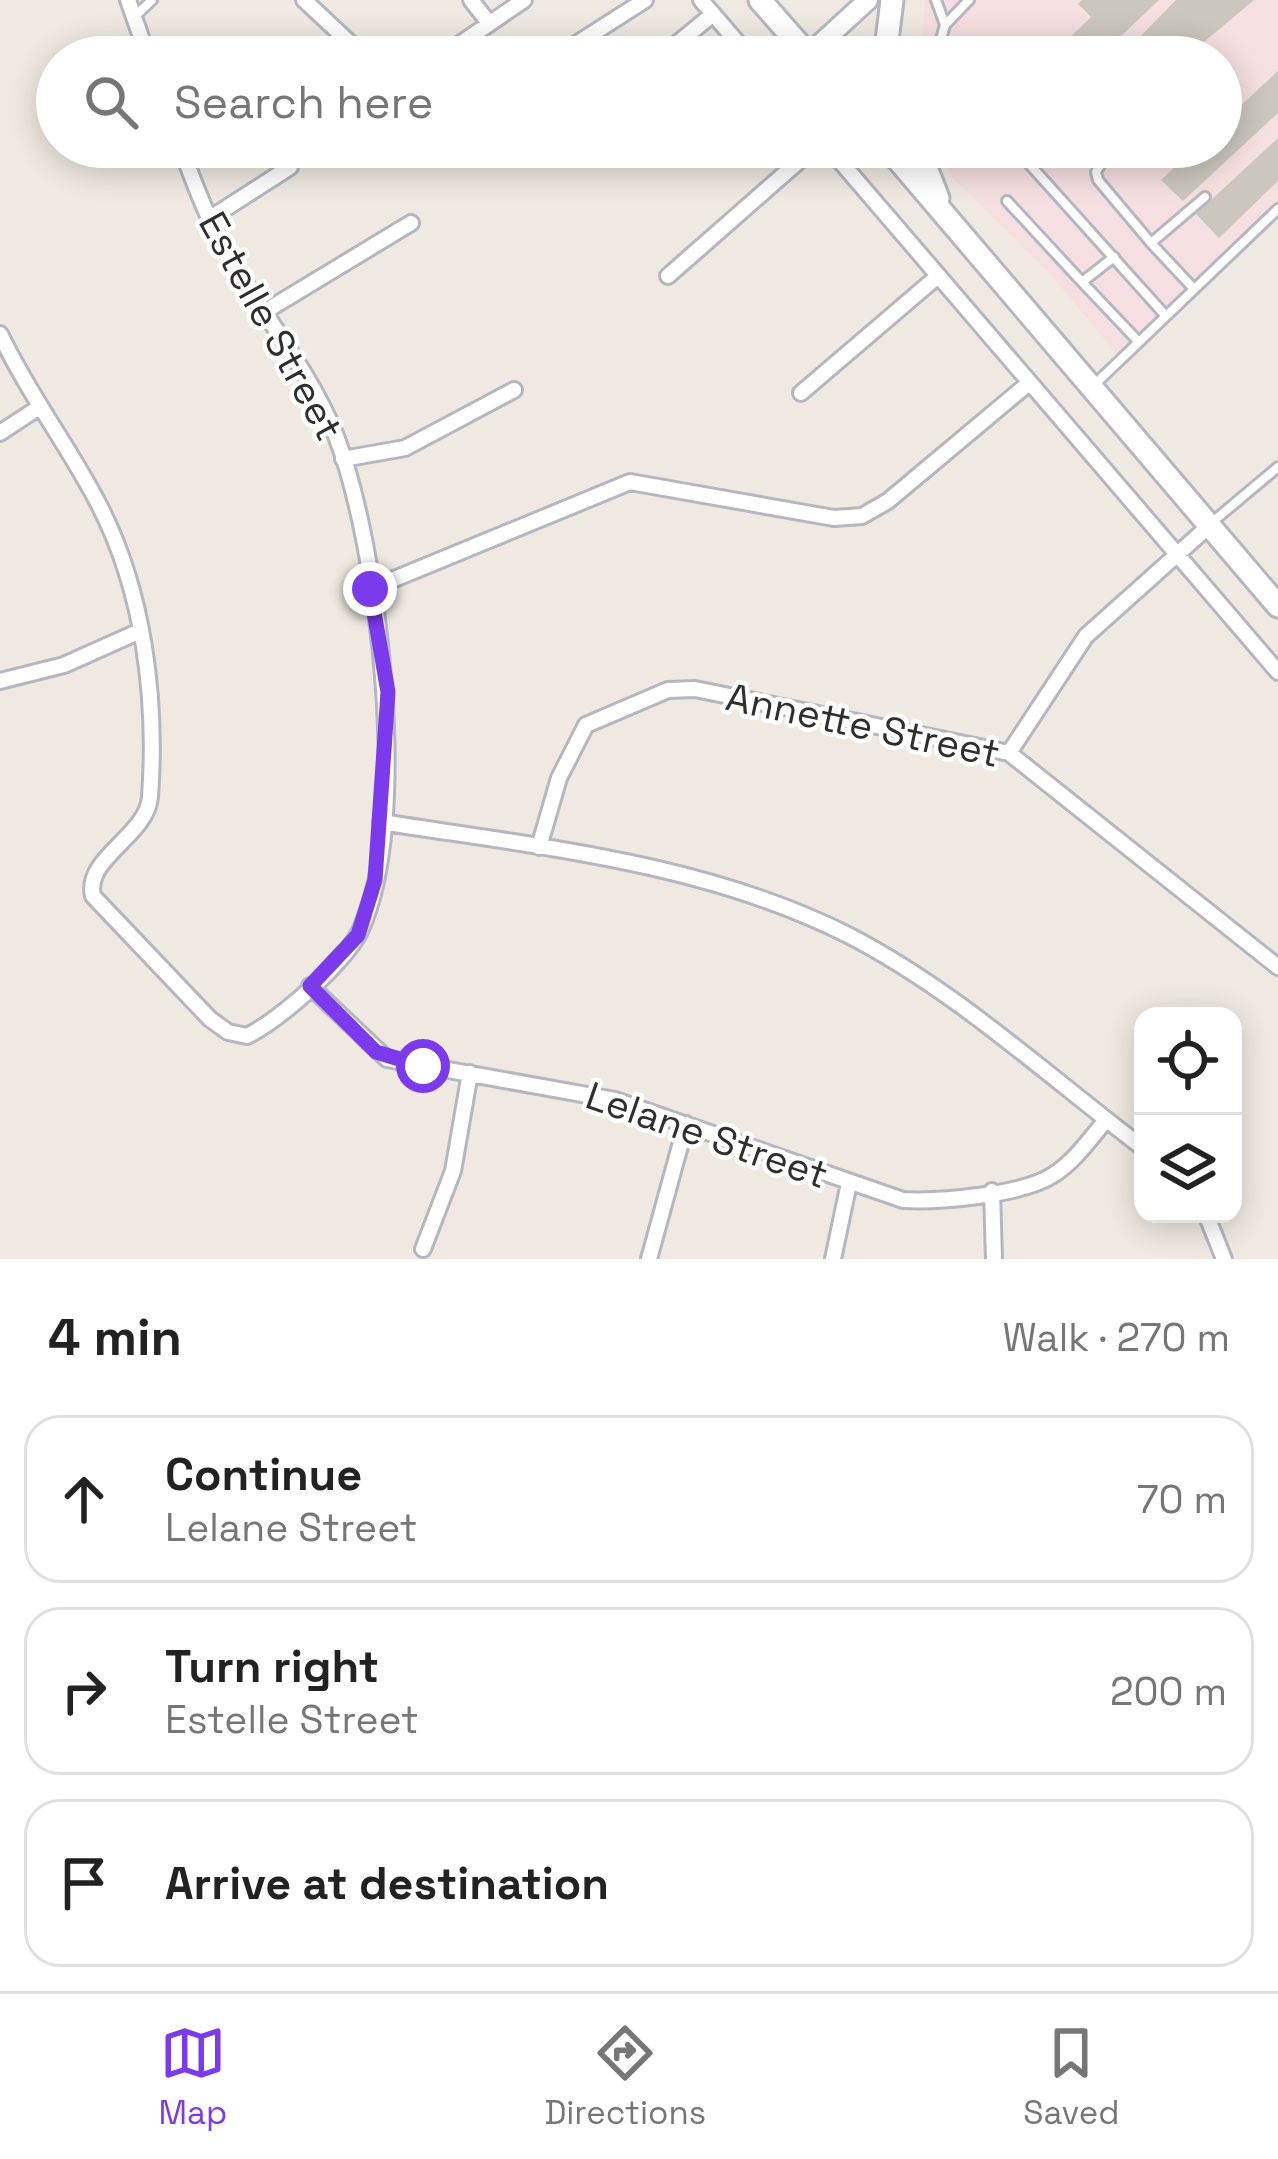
<!DOCTYPE html>
<html lang="en">
<head>
<meta charset="utf-8">
<style>
	body { margin:0; font-family:"Space Grotesk",sans-serif; background:#f2f2f2; color:#222 }
	.controls { position:absolute; right:36px; bottom:36px; display:grid; overflow:hidden; border-radius:24px; box-shadow:0 6px 30px #0003 }
	.controls button { width:108px; height:108px; display:grid; place-items:center; padding:0; border:0; border-bottom:3px solid #e0e0e0; background:#fff; color:#222; font:60px sans-serif }
	.stop { position:absolute; width:36px; height:36px; margin:-27px; border:9px solid #7c3aed; border-radius:50%; background:#fff }
	.stop.end { background:#7c3aed; border-color:#fff; box-shadow:0 3px 12px #0008 }
	.list { margin:0; padding:0; list-style:none }
	h2 { display:flex; justify-content:space-between; align-items:center; height:156px; margin:0; padding:0 48px; font-size:51px }
	h2 small { font-size:39px; font-weight:400; color:#767676 }
	.list li { display:grid; grid-template-columns:78px 1fr auto; gap:36px; align-items:center; box-sizing:border-box; height:168px; margin:0 24px 24px; padding:0 24px; border:3px solid #e0e0e0; border-radius:36px }
	.list b { display:block; font-size:45px; white-space:nowrap }
	.list p { margin:0; font-size:39px; white-space:nowrap; color:#767676 }
	.list em { font-size:39px; font-style:normal; color:#767676 }
	.icon { flex:none; width:66px; height:66px; fill:none; stroke:currentColor; stroke-width:2; stroke-linecap:round; stroke-linejoin:round }
	.map { position:relative; flex:none; width:1278px; height:1259px; overflow:hidden }
	.search { position:absolute; background:#fff; box-shadow:0 6px 30px #0003; left:36px; right:36px; top:36px; height:132px; display:flex; align-items:center; gap:30px; box-sizing:border-box; padding:0 42px; border-radius:66px; color:#767676; font-size:45px }
	.sheet { height:732px; background:#fff }
	nav { display:flex; justify-content:space-around; align-items:center; box-sizing:border-box; height:168px; border-top:3px solid #e0e0e0; background:#fff; font-size:33px; color:#767676 }
	nav a { display:grid; justify-items:center; gap:6px }
	nav .on { color:#7c3aed }
	.map>svg:first-child { display:block }
	.medical { fill:#f5dfe0 }
	.building { fill:#cbc7bf }
	.lines { fill:none; stroke-linecap:round; stroke-linejoin:round }
	.service-casing { stroke:#b4b7c1; stroke-width:14 }
	.minor-casing { stroke:#b4b7c1; stroke-width:20 }
	.tertiary-casing { stroke:#b4b7c1; stroke-width:24 }
	.secondary-casing { stroke:#b4b7c1; stroke-width:27 }
	.service { stroke:#fff; stroke-width:8 }
	.minor { stroke:#fff; stroke-width:14 }
	.tertiary { stroke:#fff; stroke-width:18 }
	.secondary { stroke:#fff; stroke-width:21 }
	.route { stroke:#7c3aed; stroke-width:15 }
	.labels { text-anchor:middle; dominant-baseline:central; stroke-width:9; stroke-linejoin:round; paint-order:stroke }
	.street-label { font-size:39px; fill:#2e2e2e; stroke:#fff }
</style>
</head>
<body>
<div class="map">
<svg width="1278" height="1259" viewBox="0 0 1278 1259">
	<rect width="100%" height="100%" fill="#efe9e1"/>
	<!-- medical -->
	<path class="medical" d="M925,0H1278V210L1127,366L1050,274L952,177L939,147H1221V57H921Z"/>
	<!-- building -->
	<path class="building" d="M1082,0H1159L1099,57H1050L1091,17L1078,4Z
		M1176,0H1254L1186,57H1120Z
		M1278,71V113L1183,201L1161,180L1196,147H1221V124Z
		M1278,138V181L1219,238L1196,214Z
		M1124,147H1162L1143,165Z"/>
	<g class="lines">
		<defs>
			<path id="service" d="M936,0L945,25
				M134,17L152,0
				M936,57L945,25L969,0
				M1014,147L1165,315
				M1111,147L1096,172L1098,180L1151,243
				M1007,201L1082,282L1114,257
				M1082,282L1137,340
				M1194,289L1151,243L1205,197
				M1093,386L1278,209
				M1210,524L1278,467"/>
			<path id="minor" d="M128,0L148,57
				M304,0L365,57
				M471,0L489,23
				M701,0L750,57
				M441,57L524,0
				M556,57L645,0
				M661,57L713,14
				M828,147L1278,672
				M209,219L290,167L293,147
				M668,276L815,147
				M264,312L411,223
				M0,334C28,393 67,444 97,501C144,590 157,698 150,797C147,836 84,858 93,896L210,1019L228,1032L247,1036C279,1020 345,963 360,931C412,822 379,547 336,436C309,369 259,310 224,248C206,216 193,181 181,147
				M801,393L938,276
				M0,433L38,408
				M343,459L405,448L514,390
				M370,589L630,482L834,518L862,516L888,501L1029,383
				M0,681L64,665L140,631
				M1009,753L1086,636L1209,526
				M381,822C539,847 703,862 848,935C955,990 1048,1076 1143,1148
				M539,847L559,778L586,725L668,690L695,689L1009,753L1278,967
				M310,986L387,1059L615,1100L903,1200C938,1202 1023,1195 1053,1175C1074,1162 1090,1139 1106,1120
				M992,1191L994,1259
				M1206,1214L1224,1259
				M423,1249L453,1171L470,1073
				M649,1259L686,1124
				M833,1259L849,1183"/>
			<path id="tertiary" d="M808,55L868,0"/>
			<path id="secondary" d="M760,0L810,57
				M885,57L892,0
				M887,147L1278,606
				M918,147L938,198"/>
		</defs>
		<!-- service casing -->
		<use href="#service" class="service-casing"/>
		<!-- minor casing -->
		<use href="#minor" class="minor-casing"/>
		<!-- tertiary casing -->
		<use href="#tertiary" class="tertiary-casing"/>
		<!-- secondary casing -->
		<use href="#secondary" class="secondary-casing"/>
		<!-- service -->
		<use href="#service" class="service"/>
		<!-- minor -->
		<use href="#minor" class="minor"/>
		<!-- tertiary -->
		<use href="#tertiary" class="tertiary"/>
		<!-- secondary -->
		<use href="#secondary" class="secondary"/>
	</g>
	<g class="lines">
		<!-- route -->
		<path class="route" d="M370,589L388,692L375,880L358,935L310,986L376,1052L423,1066"/>
	</g>
	<g class="labels">
		<!-- street labels -->
		<g class="street-label">
			<text transform="translate(271 326) rotate(61)">Estelle Street</text>
			<text transform="translate(863 725) rotate(12)">Annette Street</text>
			<text transform="translate(707 1135) rotate(19)">Lelane Street</text>
		</g>
	</g>
</svg>
<div class="controls">
<button><svg class="icon" aria-label="locate" viewBox="0 0 24 24"><circle cx="12" cy="12" r="6"/><path d="M12 2v4M12 18v4M2 12h4M18 12h4"/></svg></button>
<button><svg class="icon" aria-label="layers" viewBox="0 0 24 24"><path d="M12 4l9 5-9 5-9-5zM3 14l9 5 9-5"/></svg></button>
</div>
<div class="stop" style="left:423px;top:1066px"></div>
<div class="stop end" style="left:370px;top:589px"></div>
<div class="search"><svg class="icon" aria-label="search" viewBox="0 0 24 24"><circle cx="10" cy="10" r="6"/><path d="M15 15l6 6"/></svg>Search here</div>
</div>
<section class="sheet">
<h2>4 min<small>Walk · 270 m</small></h2>
<ul class="list">
<li><svg class="icon" aria-label="ahead" viewBox="0 0 24 24"><path d="M12 20V5M6 11l6-6 6 6"/></svg><div><b>Continue</b><p>Lelane Street</p></div><em>70 m</em></li>
<li><svg class="icon" aria-label="right" viewBox="0 0 24 24"><path d="M7 20v-9h11M14 6l5 5-5 5"/></svg><div><b>Turn right</b><p>Estelle Street</p></div><em>200 m</em></li>
<li><svg class="icon" aria-label="arrive" viewBox="0 0 24 24"><path d="M6 21V4h12l-3 4 3 4H6"/></svg><div><b>Arrive at destination</b></div></li>
</ul>
</section>
<nav>
<a class="on"><svg class="icon" aria-label="map" viewBox="0 0 24 24"><path d="M3 6l6-2 6 2 6-2v14l-6 2-6-2-6 2zM9 4v14M15 6v14"/></svg>Map</a>
<a><svg class="icon" aria-label="directions" viewBox="0 0 24 24"><path d="M12 3l9 9-9 9-9-9zM9 14v-3h6M13 9l2 2-2 2"/></svg>Directions</a>
<a><svg class="icon" aria-label="saved" viewBox="0 0 24 24"><path d="M7 4h10v16l-5-4-5 4z"/></svg>Saved</a>
</nav>
</body>
</html>
